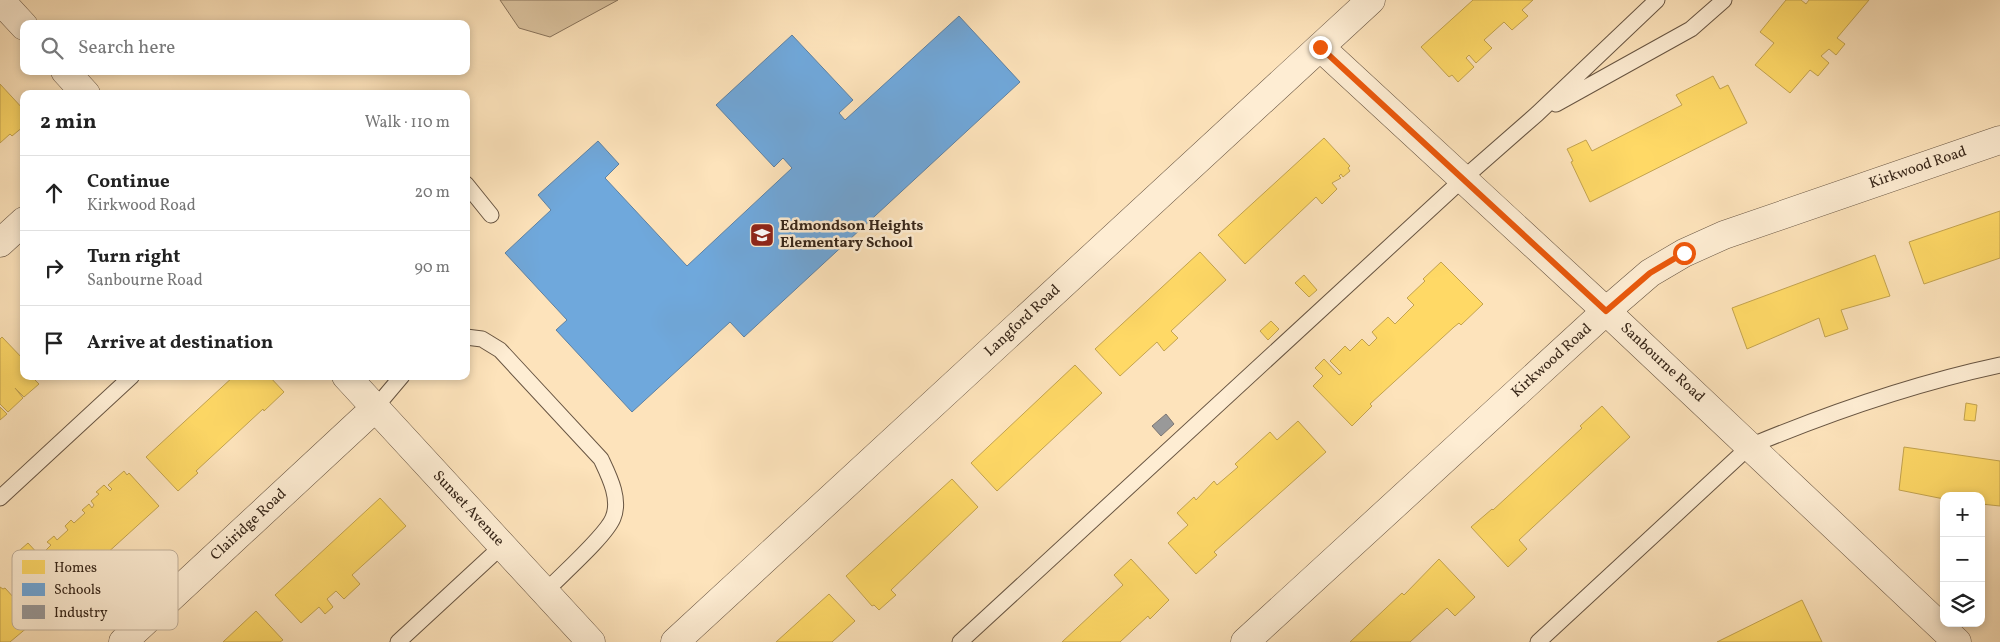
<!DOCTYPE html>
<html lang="en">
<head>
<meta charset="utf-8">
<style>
	body { margin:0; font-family:Vollkorn,serif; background:#f2f2f2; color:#222 }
	.controls { position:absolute; right:15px; bottom:15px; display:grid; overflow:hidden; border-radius:10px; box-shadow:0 2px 8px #0003 }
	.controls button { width:45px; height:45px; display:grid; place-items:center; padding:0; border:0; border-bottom:1px solid #e0e0e0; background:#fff; color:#222; font:25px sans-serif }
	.stop { position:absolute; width:15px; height:15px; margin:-11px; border:4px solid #ea580c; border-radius:50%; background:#fff }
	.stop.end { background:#ea580c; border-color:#fff; box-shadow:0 1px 5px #0008 }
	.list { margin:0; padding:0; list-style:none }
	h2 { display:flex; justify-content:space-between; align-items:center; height:65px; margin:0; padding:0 20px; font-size:21px }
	h2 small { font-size:16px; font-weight:400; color:#767676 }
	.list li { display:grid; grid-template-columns:32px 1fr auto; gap:15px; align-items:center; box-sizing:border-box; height:75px; padding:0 20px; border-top:1px solid #e0e0e0 }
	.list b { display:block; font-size:19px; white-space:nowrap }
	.list p { margin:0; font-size:16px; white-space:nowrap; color:#767676 }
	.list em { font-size:16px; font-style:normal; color:#767676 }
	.icon { flex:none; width:28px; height:28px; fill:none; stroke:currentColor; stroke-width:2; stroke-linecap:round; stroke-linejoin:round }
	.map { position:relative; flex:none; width:2000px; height:642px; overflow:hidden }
	.search { position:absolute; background:#fff; box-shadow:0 2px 8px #0003; left:20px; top:20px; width:450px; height:55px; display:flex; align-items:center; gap:12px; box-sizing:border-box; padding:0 18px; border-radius:10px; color:#767676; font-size:19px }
	.panel { position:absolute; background:#fff; box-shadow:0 2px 8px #0003; left:20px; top:90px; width:450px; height:290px; border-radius:10px }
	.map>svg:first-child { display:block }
	.green { fill:#dbc39f; stroke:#89745c }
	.homes { fill:#ffd966; stroke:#c3a34f }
	.schools { fill:#6fa8dc; stroke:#5e81a2 }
	.industry { fill:#999; stroke:#7c7673 }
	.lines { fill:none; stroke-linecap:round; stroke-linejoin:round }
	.lane-casing { stroke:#685542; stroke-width:17 }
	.street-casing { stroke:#685542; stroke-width:29 }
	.lane { stroke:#feedd3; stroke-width:15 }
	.street { stroke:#feedd3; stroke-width:28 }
	.route { stroke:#ea580c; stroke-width:6 }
	.labels { text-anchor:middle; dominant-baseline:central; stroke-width:5; stroke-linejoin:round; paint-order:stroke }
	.street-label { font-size:15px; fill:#372619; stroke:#feedd3 }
	.poi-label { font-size:15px; font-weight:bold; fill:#372619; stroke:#feedd3; text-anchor:start }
	.key { fill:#feedd3; stroke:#c2b19b; stroke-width:1 }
	.key-label { font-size:14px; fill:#372619 }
</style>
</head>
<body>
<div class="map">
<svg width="2000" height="642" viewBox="0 0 2000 642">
	<rect width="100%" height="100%" fill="#fde3bb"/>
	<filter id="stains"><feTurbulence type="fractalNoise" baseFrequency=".004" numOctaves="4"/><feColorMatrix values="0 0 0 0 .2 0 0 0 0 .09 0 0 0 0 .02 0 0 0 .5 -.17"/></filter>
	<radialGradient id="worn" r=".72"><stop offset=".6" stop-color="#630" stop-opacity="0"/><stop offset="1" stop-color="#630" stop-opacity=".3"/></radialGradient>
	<!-- green -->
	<path class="green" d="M500,0H618L550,37L519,28Z"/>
	<!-- homes -->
	<path class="homes" d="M1473,0H1533L1522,10L1528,16L1512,30L1504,22L1484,40L1492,48L1476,63L1469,55L1466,58L1474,67L1458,82L1452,75L1449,77L1421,47Z
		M1786,0H1801L1806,4L1809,0H1869L1837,38L1845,44L1836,55L1829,49L1821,56L1829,63L1818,76L1810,70L1790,93L1755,65L1774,43L1760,32Z
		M1713,76L1720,89L1728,85L1747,123L1590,202L1571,162L1573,161L1567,149L1586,140L1592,151L1682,105L1676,95Z
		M0,84L24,110V126L12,136L10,134L0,143Z
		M1324,138L1350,166L1348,168L1350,171L1343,177L1341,174L1339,176L1341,178L1332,183L1337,189L1322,204L1316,197L1245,264L1218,235Z
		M2000,211V258L1924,284L1909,242Z
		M1200,252L1226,280L1171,331L1178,338L1164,351L1157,342L1120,376L1095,349Z
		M1875,255L1890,296L1841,310L1848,329L1825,337L1819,318L1747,349L1732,308Z
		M1441,262L1483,304L1461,325L1459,323L1454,327L1370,404L1372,406L1352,426L1313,386L1323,376L1315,368L1324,359L1339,375L1342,373L1330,361L1345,346L1350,351L1362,339L1369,346L1377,338L1372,332L1388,317L1395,324L1414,305L1407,298L1425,281L1423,279Z
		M1304,275L1317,290L1309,297L1295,283Z
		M1271,321L1279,329L1268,340L1260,331Z
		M2,337L24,360V376H31L39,384L24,397L15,388L23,398L8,412L0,404V339Z
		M1075,365L1102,393L997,491L971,463Z
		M234,376H269L284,392L264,411L263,409L196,471L198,473L178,491L146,457Z
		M1966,403L1977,405L1975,421L1964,420Z
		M1602,406L1630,437L1519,540L1527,549L1508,567L1471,527L1492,509L1493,510L1582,428L1580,426Z
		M0,407L7,414L0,420Z
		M1298,421L1326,452L1214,552L1217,555L1196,574L1168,543L1188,525L1177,513L1194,497L1196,500L1214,481L1217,485L1238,467L1235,464L1270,432L1277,440Z
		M1904,447L2000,461V506L1981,504V496H1944V499L1899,490Z
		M124,471L127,475L129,473L159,506L72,585L74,587L54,605L23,571L24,570L12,557L28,543L40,556L51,545L47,542L54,536L57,540L68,530L65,526L71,520L74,523L85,513L82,510L89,504L92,508L94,505L91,501L99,494L96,492L104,485L110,491L112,489L108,485Z
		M952,479L978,507L891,590L896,595L879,610L874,605L872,606L846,576Z
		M380,498L406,526L352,575L360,584L344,599L336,591L327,599L333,607L325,614L319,607L301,623L275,595Z
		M1131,559L1169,600L1150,619L1148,616L1120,642H1062L1123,585L1114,575Z
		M1439,559L1475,597L1455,616L1447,608L1410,642H1350L1402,593L1404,595Z
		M0,587L3,589L5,588L35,621L10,642H0Z
		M829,594L855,621L832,642H776Z
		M1802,600L1822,642H1717Z
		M256,611L283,640L280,642H223Z"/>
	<!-- schools -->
	<path class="schools" d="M959,16L1020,82L744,337L730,322L632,412L556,330L567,320L505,253L551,210L538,195L598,141L619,164L605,178L687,266L792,168L783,158L774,167L716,105L792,35L853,100L839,113L845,120Z"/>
	<!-- industry -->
	<path class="industry" d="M1166,414L1174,424L1161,436L1152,426Z"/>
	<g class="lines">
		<defs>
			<path id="lane" d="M1556,104L1691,29L1724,0
				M466,184L491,215
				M466,337L482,339L500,350L601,459C609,476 621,499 613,518C606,536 560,576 545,592
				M375,408L402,376
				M0,498L132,376
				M398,642L502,546
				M960,642L1464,178L1537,114L1657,0
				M1538,642L1750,446C1829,413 1916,383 2000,365"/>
			<path id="street" d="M0,0L24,26
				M1320,47L1606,311L1957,642
				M65,71L86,94
				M0,243L24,221
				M346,376L591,642
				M123,642L375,408
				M675,642L1371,0
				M1245,642L1606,311L1650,273L1684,253L1724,235L2000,140"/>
		</defs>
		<!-- lane casing -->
		<use href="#lane" class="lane-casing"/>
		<!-- street casing -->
		<use href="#street" class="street-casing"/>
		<!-- lane -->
		<use href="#lane" class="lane"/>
		<!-- street -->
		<use href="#street" class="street"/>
	</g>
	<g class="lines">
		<!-- route -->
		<path class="route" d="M1320,47L1606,311L1650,273L1684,253"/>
	</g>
	<!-- icons -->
	<defs>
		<symbol id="school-square" viewBox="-11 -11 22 22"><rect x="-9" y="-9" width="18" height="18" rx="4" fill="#8f2418" stroke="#feedd3"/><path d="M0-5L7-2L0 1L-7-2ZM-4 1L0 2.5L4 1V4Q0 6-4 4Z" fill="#fff"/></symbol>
	</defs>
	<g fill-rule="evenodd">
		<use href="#school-square" x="748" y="221" width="28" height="28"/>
	</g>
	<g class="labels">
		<!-- street labels -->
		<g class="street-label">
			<text transform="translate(1918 168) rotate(-19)">Kirkwood Road</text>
			<text transform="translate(1023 321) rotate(-43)">Langford Road</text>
			<text transform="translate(1552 361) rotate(-42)">Kirkwood Road</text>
			<text transform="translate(1662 363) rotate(43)">Sanbourne Road</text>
			<text transform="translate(468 509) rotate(47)">Sunset Avenue</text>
			<text transform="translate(249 525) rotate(-43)">Clairidge Road</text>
		</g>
		<!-- poi labels -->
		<g class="poi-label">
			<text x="780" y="226">Edmondson Heights<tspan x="780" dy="17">Elementary School</tspan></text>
		</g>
	</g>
	<!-- legend -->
	<rect x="12" y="550" width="166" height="80" rx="8" class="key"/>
	<rect x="22" y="560" width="23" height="14" fill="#ffd966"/>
	<rect x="22" y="583" width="23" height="13" fill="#6fa8dc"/>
	<rect x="22" y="605" width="23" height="14" fill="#999"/>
	<g class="key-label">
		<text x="54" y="572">Homes</text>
		<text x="54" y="594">Schools</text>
		<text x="54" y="617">Industry</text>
	</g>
	<rect width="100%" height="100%" filter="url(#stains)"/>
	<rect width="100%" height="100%" fill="url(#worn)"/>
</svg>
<div class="controls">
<button>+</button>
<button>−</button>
<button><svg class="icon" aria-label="layers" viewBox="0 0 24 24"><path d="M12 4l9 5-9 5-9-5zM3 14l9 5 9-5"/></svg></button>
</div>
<div class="stop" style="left:1684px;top:253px"></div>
<div class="stop end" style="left:1320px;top:47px"></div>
<div class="search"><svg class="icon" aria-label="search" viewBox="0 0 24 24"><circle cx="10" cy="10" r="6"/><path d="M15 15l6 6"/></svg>Search here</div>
<section class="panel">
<h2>2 min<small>Walk · 110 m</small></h2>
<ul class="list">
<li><svg class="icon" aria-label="ahead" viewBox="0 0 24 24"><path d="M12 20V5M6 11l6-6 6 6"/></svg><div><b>Continue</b><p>Kirkwood Road</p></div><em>20 m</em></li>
<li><svg class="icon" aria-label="right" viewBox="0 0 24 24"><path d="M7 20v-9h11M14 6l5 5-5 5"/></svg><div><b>Turn right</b><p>Sanbourne Road</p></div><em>90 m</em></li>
<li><svg class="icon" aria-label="arrive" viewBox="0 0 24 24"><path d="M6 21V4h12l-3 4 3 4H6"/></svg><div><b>Arrive at destination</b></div></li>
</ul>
</section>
</div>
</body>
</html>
